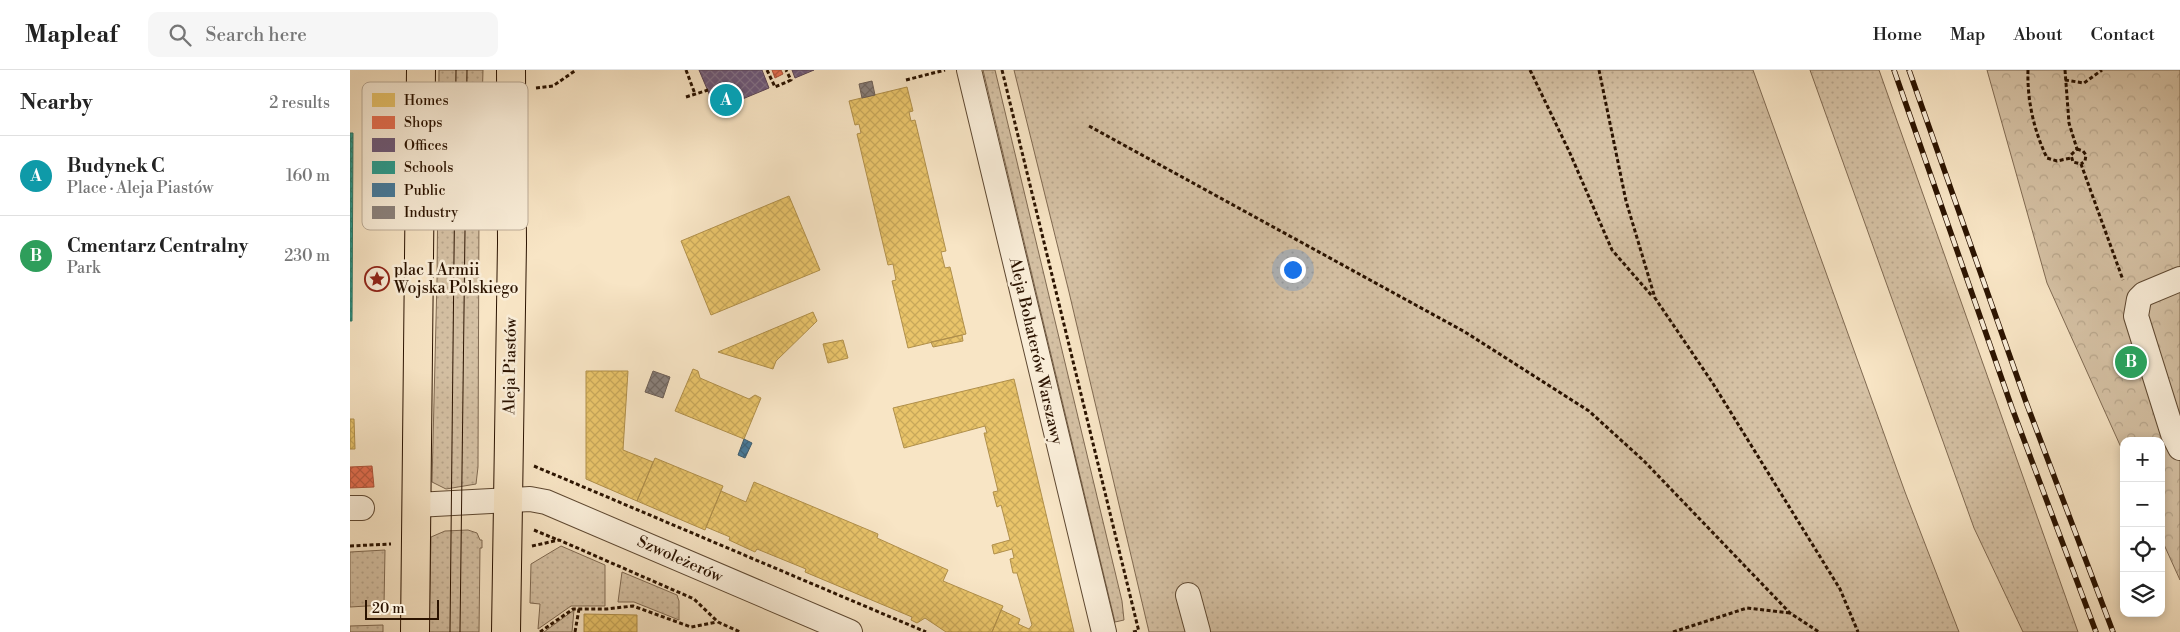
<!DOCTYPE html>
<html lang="en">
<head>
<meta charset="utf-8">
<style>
	body { margin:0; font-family:"Libre Bodoni",serif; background:#f6f6f6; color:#222 }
	.controls { position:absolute; right:15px; bottom:15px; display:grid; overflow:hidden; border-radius:10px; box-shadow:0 2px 8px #0003 }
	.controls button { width:45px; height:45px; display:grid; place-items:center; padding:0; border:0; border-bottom:1px solid #e0e0e0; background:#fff; color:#222; font:25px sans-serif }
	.scale { position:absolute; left:15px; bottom:12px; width:74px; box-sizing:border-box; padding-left:5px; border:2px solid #2b1300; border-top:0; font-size:14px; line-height:18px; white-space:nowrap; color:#2b1300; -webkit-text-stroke:4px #faeed9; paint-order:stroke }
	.you { position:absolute; left:942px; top:199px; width:18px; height:18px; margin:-12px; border:4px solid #fff; border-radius:50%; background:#1a73e8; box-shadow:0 0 0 8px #1a73e833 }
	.badge { display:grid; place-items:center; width:32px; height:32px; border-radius:50%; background:#ea580c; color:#fff; font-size:16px; font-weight:700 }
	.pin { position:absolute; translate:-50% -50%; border:2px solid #fff; box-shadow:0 1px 5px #0006 }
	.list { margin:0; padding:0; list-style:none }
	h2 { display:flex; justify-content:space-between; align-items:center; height:65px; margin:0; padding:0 20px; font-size:21px }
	h2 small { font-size:16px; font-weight:400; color:#767676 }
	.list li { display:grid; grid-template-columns:32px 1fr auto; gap:15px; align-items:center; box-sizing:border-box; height:80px; padding:0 20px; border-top:1px solid #e0e0e0 }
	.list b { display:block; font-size:19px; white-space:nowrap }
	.list p { margin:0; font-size:16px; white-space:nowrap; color:#767676 }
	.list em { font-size:16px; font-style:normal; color:#767676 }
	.icon { flex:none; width:28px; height:28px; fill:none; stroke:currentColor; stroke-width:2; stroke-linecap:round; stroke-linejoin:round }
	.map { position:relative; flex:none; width:1830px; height:562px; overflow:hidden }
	header { display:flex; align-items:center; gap:30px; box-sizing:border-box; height:70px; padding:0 25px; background:#fff; border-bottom:1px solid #e0e0e0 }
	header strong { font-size:24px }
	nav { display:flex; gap:28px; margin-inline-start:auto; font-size:18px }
	.search { width:350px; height:45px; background:#f6f6f6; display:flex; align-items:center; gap:12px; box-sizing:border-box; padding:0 18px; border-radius:10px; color:#767676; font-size:19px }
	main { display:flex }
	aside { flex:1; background:#fff }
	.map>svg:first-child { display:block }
	.grass { fill:url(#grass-dots); stroke:#806a52 }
	.park { fill:url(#park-crowns); stroke:#806a52 }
	.homes { fill:url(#homes-cross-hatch); stroke:#b08f4a }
	.shops { fill:url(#shops-cross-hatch); stroke:#af5339 }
	.offices { fill:url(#offices-cross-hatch); stroke:#594455 }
	.schools { fill:url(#schools-cross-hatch); stroke:#2a7464 }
	.public { fill:url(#public-cross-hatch); stroke:#3d5c6e }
	.industry { fill:url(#industry-cross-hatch); stroke:#6e6057 }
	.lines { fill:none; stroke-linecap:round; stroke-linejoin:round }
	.minor-casing { stroke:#5e4831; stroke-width:26 }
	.major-casing { stroke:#2b1300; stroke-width:30 }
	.path { stroke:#2b1300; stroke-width:3; stroke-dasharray:4 2.5; stroke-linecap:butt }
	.minor { stroke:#faeed9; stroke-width:24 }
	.major { stroke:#f8e5c5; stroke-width:28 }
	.tram { stroke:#2b1300; stroke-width:1 }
	.rail-casing { stroke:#2b1300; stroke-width:5.5 }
	.rail { stroke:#faeed9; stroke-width:4; stroke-dasharray:11; stroke-linecap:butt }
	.labels { text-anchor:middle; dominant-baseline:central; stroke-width:5; stroke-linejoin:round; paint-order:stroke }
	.poi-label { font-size:16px; fill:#2b1300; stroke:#faeed9; text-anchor:start }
	.street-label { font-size:16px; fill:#2b1300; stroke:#faeed9 }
	.key { fill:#faeed9; stroke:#bcac98; stroke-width:1 }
	.key-label { font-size:14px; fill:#2b1300 }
</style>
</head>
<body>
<header>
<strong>Mapleaf</strong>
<div class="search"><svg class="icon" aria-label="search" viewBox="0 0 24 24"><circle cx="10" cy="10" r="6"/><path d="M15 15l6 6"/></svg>Search here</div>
<nav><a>Home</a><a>Map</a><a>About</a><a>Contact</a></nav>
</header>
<main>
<aside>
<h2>Nearby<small>2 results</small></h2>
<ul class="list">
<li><span class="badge" style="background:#0f9aa8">A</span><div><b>Budynek C</b><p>Place · Aleja Piastów</p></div><em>160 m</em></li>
<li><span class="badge" style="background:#2e9e5b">B</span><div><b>Cmentarz Centralny</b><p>Park</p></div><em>230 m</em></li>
</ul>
</aside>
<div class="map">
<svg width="1830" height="562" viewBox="0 0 1830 562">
	<defs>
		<pattern id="grass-dots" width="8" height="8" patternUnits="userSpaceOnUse" patternTransform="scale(1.25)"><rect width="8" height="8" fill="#d5c1a4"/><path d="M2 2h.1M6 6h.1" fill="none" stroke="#b7a58b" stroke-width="1.8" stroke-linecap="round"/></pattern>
		<pattern id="park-crowns" width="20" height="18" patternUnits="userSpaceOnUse" patternTransform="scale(1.25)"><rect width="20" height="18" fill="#d5c1a4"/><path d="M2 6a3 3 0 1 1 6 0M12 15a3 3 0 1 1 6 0" fill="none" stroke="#b7a58b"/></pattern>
		<pattern id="homes-cross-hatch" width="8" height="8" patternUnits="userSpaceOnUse" patternTransform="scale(1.25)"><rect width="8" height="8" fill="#e9c46a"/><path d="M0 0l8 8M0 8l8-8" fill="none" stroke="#c8a85a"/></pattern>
		<pattern id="shops-cross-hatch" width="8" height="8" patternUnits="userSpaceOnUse" patternTransform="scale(1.25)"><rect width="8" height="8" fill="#e76f51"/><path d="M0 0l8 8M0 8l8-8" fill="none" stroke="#bb5a41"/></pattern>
		<pattern id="offices-cross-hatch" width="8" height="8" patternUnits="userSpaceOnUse" patternTransform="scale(1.25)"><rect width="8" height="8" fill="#6d597a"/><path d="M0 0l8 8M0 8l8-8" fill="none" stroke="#827188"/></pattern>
		<pattern id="schools-cross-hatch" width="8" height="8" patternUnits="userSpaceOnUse" patternTransform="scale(1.25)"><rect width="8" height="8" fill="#2a9d8f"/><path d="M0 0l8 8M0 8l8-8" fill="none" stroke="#247f72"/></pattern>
		<pattern id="public-cross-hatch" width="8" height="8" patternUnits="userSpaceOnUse" patternTransform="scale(1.25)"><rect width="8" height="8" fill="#457b9d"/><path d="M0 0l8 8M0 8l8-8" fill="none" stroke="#3a647e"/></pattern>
		<pattern id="industry-cross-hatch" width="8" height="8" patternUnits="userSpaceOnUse" patternTransform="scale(1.25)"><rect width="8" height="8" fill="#8a817c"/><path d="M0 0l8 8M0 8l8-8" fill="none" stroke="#716863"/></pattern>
	</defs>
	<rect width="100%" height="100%" fill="#f8e5c5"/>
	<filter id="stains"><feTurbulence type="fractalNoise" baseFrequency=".004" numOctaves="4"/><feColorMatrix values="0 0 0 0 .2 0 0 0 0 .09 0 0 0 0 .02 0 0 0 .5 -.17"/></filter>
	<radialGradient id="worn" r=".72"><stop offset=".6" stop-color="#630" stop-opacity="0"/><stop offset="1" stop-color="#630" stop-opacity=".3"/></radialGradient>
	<!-- grass -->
	<path class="grass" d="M89,0H133L129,136L128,397L126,414L96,419L82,412L87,210Z
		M633,0H645L772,531L774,550L765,552Z
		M664,0H1403L1555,422L1609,562H799L719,222Z
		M1460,0H1529L1728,562H1673L1624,458Z
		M118,460L127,463L130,470H132V478H130L129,562H79L81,467L95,461Z
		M211,476L255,495V536H221L188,559L190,534L180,533L181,494Z
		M35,480L34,535L0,537V482Z
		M272,502L327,525L329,531V550L284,532H268Z
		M224,540L222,562H194Z
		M33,555V562H0V556Z"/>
	<!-- park -->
	<path class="park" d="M1637,0H1830V510L1811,468V371H1774V384L1697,213Z"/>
	<!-- homes -->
	<path class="homes" d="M557,17L563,41L559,42L561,51L565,50L596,181L591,182L595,198L600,197L616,264L558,278L542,211L546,210L543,194L538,195L507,64L511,63L509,54L505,55L499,31Z
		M439,126L470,200L361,245L331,171Z
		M463,242L467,251L426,291L423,299L368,282Z
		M612,265L613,271L583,277L581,272Z
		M493,270L498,288L478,293L473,274Z
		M343,299L348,301L350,308L399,329L405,325L411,328L394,369L325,341Z
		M236,301H278L273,380L303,392L287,431L236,409Z
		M664,309L724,562H642L651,540L670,549L668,554L679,559L682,555L667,503H663L660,489L664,488L662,479L644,484L642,475L660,470L651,435L647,437L643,422L648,421L634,363H637L635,356L554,378L543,338Z
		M0,349H4L5,379H0Z
		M305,388L373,416L355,460L287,431Z
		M404,412L528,464L527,468L598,500L593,511L653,536L642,562H596L575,548L567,553L561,550L562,547L455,502L456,499L407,479L405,482L379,470L380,467L356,457L371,421L396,432Z
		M234,544L287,545V562H234Z"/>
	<!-- shops -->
	<path class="shops" d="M422,0H431L433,4L425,8Z
		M22,396L24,417L0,418V397Z"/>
	<!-- offices -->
	<path class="offices" d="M349,0H412L419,18L366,40Z
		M442,0H464L445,8Z"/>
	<!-- schools -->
	<path class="schools" d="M0,63H3L2,251H0Z"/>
	<!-- public -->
	<path class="public" d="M394,369L402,373L395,388L388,385Z"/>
	<!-- industry -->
	<path class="industry" d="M522,11L525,25L512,28L509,14Z
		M303,301L320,307L313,328L295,322Z"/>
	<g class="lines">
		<defs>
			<path id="minor" d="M619,0L754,562
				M1830,209L1794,224L1789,229L1786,246L1823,364L1830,378
				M66,435L180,429L196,432L500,562
				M0,438H12
				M838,525L848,562"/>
			<path id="major" d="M65,562L71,0
				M156,562L162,173L161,0"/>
		</defs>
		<!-- minor casing -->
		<use href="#minor" class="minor-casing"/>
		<!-- major casing -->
		<use href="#major" class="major-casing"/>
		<!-- path -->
		<path class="path" d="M336,0L345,24
			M417,0L425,17L441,10L436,0
			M652,0L789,562
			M1180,0L1219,81L1262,180L1302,226
			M1249,0L1276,131L1305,228L1362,312L1490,519L1508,562
			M1678,0C1677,30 1684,61 1697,88L1707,91L1721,88
			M1715,0L1719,53L1727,79L1721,85L1723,92L1731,94L1773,210
			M556,10L595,0
			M1715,10L1734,13L1752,0
			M186,18L203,16L226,0
			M336,27L358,20
			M739,56L1115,262L1239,341L1294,391L1440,543L1469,562
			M1727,79L1733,81L1736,85L1735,91L1731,94
			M184,396L576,562
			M184,460L208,470
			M0,476L41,474
			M182,476L209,470L344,529L368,552L390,562
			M190,562L223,539H257L283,536L341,557L367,552
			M225,562L229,539
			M783,562L788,561
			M1323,562L1397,538L1440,543"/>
		<!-- minor -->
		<use href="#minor" class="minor"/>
		<!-- major -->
		<use href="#major" class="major"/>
		<!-- tram -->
		<path class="tram" d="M100,562L106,0
			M110,562L117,0"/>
		<defs>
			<path id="rail" d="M1544,0L1662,338L1746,562
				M1559,0L1676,332L1763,562"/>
		</defs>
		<!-- rail casing -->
		<use href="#rail" class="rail-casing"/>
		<!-- rail -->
		<use href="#rail" class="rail"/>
	</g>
	<!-- icons -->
	<defs>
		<symbol id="sight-ring" viewBox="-11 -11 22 22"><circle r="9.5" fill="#faeed9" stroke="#8f2418" stroke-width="1.5"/><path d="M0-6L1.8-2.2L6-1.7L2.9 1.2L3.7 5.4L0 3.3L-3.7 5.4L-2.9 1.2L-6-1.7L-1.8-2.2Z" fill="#8f2418"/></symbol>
	</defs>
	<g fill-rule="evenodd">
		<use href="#sight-ring" x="13" y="195" width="28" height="28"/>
	</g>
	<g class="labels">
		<!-- poi labels -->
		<g class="poi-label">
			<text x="44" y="200">plac I Armii<tspan x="44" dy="18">Wojska Polskiego</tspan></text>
		</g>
		<!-- street labels -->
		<g class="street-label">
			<text transform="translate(686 281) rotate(77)">Aleja Bohaterów Warszawy</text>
			<text transform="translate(160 296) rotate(-89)">Aleja Piastów</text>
			<text transform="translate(330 489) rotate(24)">Szwoleżerów</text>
		</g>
	</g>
	<!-- legend -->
	<rect x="12" y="12" width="166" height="148" rx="8" class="key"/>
	<rect x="22" y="23" width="23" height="14" fill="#e9c46a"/>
	<rect x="22" y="46" width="23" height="13" fill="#e76f51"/>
	<rect x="22" y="68" width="23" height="14" fill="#6d597a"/>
	<rect x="22" y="91" width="23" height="13" fill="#2a9d8f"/>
	<rect x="22" y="113" width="23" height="14" fill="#457b9d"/>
	<rect x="22" y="136" width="23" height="13" fill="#8a817c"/>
	<g class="key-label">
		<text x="54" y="35">Homes</text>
		<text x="54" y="57">Shops</text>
		<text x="54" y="80">Offices</text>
		<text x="54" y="102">Schools</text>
		<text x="54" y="125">Public</text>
		<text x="54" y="147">Industry</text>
	</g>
	<rect width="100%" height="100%" filter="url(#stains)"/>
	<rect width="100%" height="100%" fill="url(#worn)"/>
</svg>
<div class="controls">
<button>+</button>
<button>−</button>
<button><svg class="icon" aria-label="locate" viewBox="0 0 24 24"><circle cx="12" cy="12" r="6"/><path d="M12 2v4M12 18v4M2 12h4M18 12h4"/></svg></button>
<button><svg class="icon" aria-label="layers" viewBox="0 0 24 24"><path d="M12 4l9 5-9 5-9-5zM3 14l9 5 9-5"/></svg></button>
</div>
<div class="scale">20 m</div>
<div class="you"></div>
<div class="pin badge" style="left:376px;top:30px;background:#0f9aa8">A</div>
<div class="pin badge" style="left:1781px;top:292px;background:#2e9e5b">B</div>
</div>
</main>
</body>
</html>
